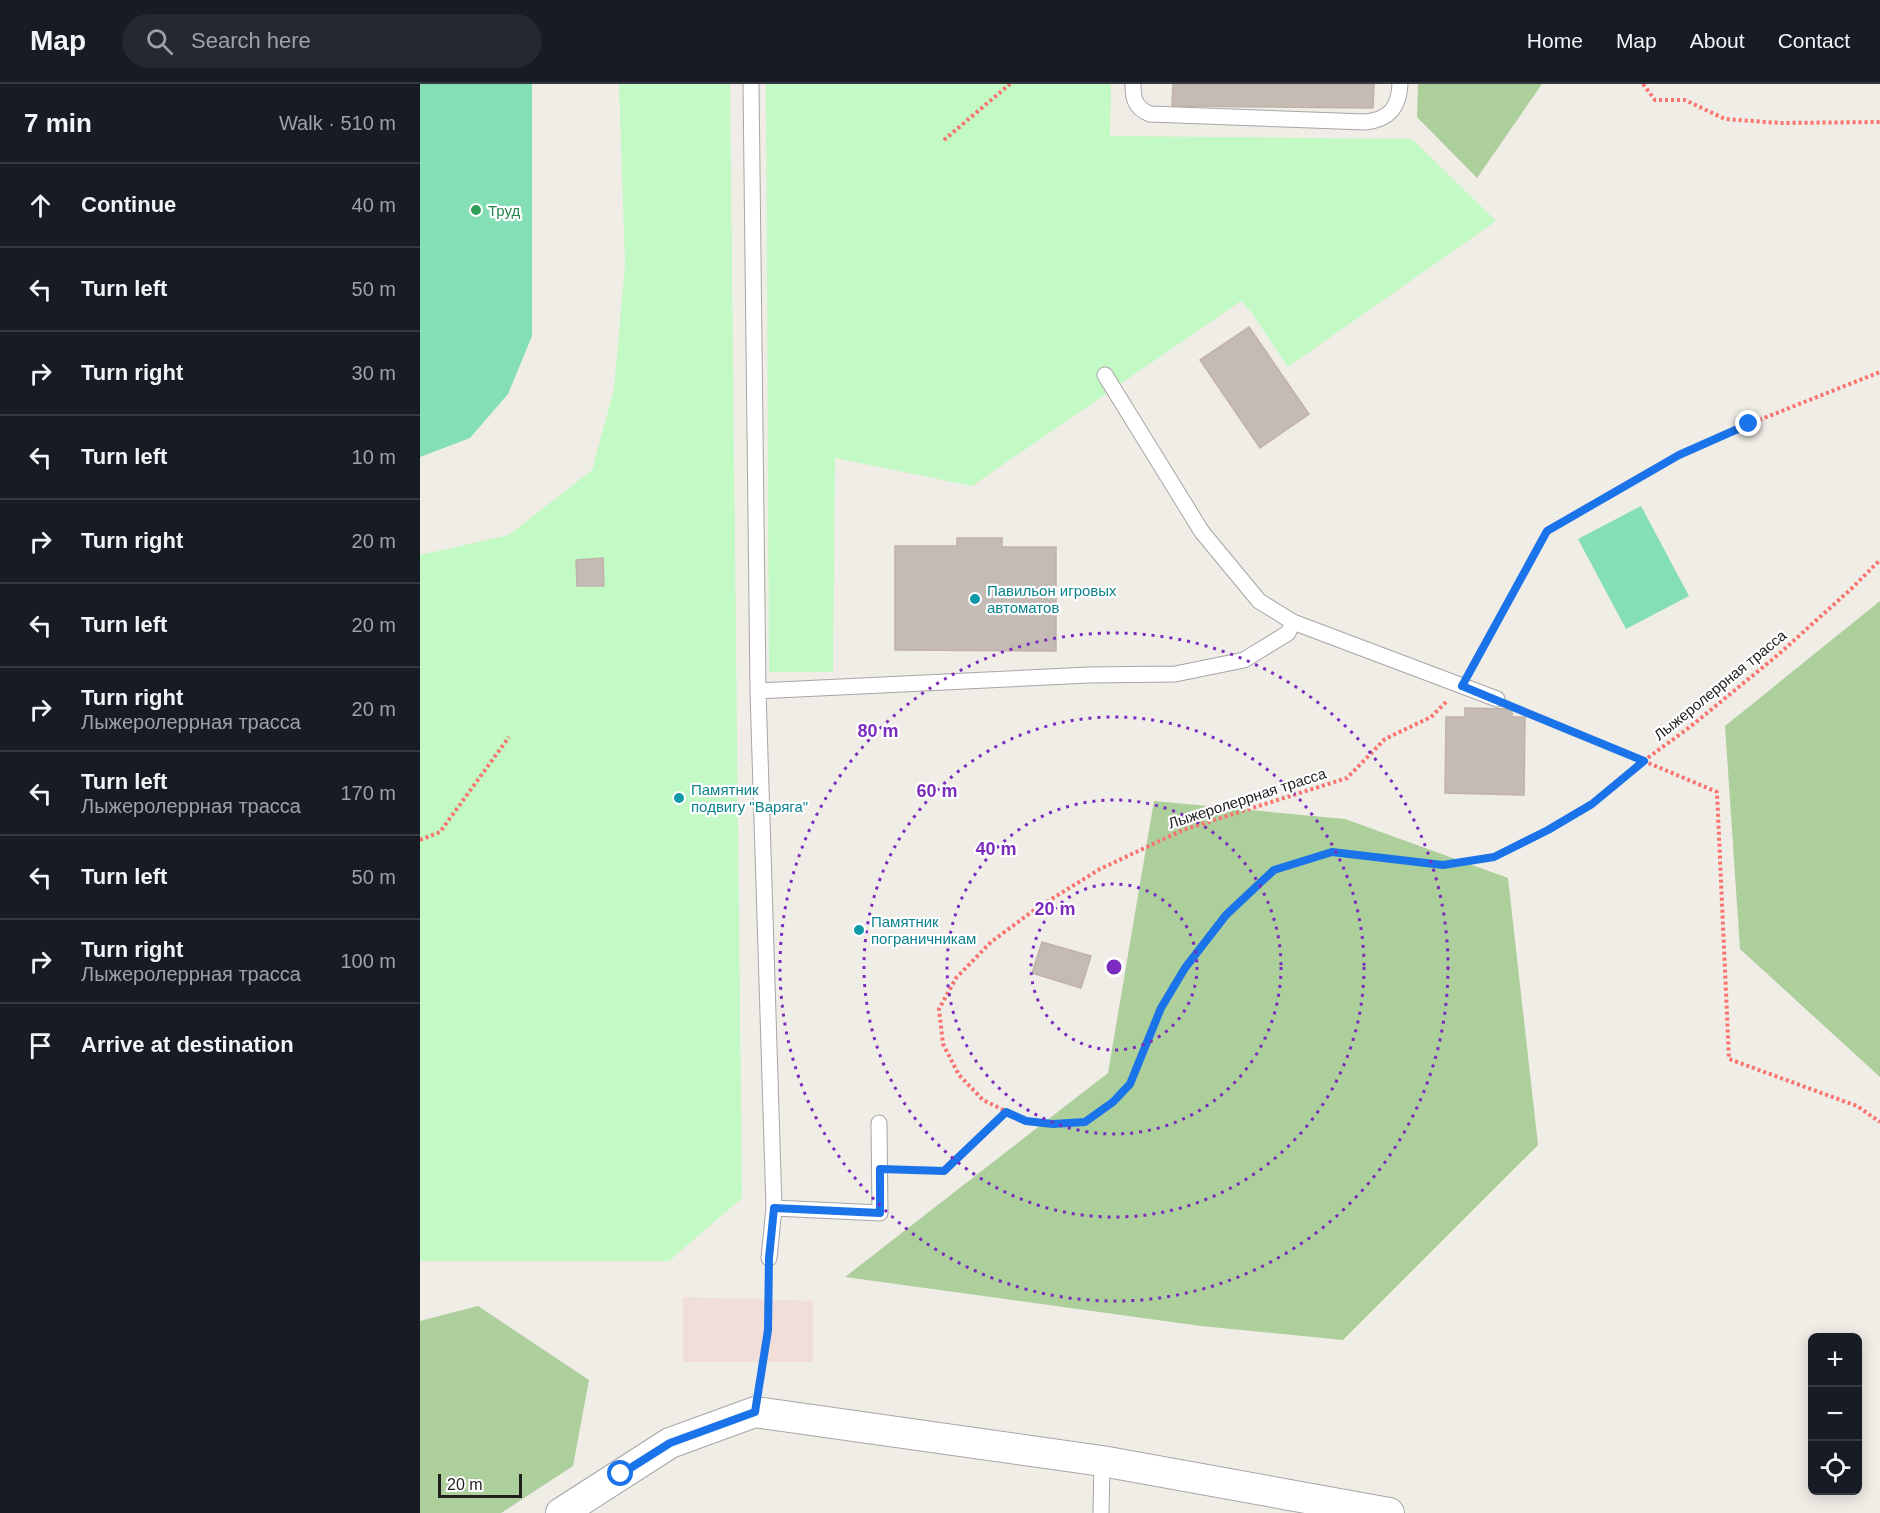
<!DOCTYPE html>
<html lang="en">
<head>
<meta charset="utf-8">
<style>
	body { margin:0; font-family:Helvetica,sans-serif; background:#242831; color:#f1f3f6 }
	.controls { position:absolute; right:18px; bottom:18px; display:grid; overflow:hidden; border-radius:9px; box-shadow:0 3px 15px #0003 }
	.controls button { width:54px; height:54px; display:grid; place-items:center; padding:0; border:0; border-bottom:2px solid #363941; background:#171b24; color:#f1f3f6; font:30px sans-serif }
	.scale { position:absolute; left:18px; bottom:15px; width:84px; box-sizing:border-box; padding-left:6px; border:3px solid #1f1f1f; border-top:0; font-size:16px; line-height:21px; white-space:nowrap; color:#1f1f1f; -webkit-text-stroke:4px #fff; paint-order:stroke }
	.stop { position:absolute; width:18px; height:18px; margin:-14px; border:4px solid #1a73e8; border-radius:50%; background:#fff }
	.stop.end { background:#1a73e8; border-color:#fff; box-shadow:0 2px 6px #0008 }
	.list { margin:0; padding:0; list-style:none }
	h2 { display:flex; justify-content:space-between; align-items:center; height:78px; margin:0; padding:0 24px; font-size:26px }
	h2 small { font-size:20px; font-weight:400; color:#9ea1a6 }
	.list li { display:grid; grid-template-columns:39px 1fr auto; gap:18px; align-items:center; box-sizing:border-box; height:84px; padding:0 24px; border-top:2px solid #363941 }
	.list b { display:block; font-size:22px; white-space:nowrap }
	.list p { margin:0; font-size:20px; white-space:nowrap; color:#9ea1a6 }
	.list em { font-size:20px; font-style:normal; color:#9ea1a6 }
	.icon { flex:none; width:33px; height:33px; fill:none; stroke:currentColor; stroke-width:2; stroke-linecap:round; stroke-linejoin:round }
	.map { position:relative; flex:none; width:1460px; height:1429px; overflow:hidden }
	header { display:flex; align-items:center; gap:36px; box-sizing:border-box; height:84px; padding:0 30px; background:#171b24; border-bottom:2px solid #363941 }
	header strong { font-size:28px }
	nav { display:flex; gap:33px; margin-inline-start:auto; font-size:21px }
	.search { width:420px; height:54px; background:#242831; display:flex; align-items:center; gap:15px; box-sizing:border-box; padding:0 21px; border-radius:33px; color:#9ea1a6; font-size:22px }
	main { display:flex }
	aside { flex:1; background:#171b24 }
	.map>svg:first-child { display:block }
	.military { fill:#f1ded9 }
	.forest { fill:#adcf9b }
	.park { fill:#c3f9c4 }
	.pitch { fill:#84deb6 }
	.building { fill:#c4bbb5; stroke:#c1b2a8; stroke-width:1.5 }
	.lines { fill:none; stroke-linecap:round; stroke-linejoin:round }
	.lane-casing { stroke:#a6a6a6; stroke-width:17 }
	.street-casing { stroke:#a6a6a6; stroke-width:32 }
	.path { stroke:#f9746e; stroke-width:4; stroke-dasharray:3 3; stroke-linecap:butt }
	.lane { stroke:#fff; stroke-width:15 }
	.street { stroke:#fff; stroke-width:30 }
	.route { stroke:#1a73e8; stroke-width:8 }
	.ring { fill:none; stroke:#7b2cbf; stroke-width:3; stroke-dasharray:3 6 }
	.leisure-dot { fill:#2e9e5b; stroke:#fff; stroke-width:2 }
	.culture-dot { fill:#0f9aa8; stroke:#fff; stroke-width:2 }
	.labels { text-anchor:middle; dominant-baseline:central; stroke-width:4.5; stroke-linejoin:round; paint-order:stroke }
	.leisure-label { font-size:15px; fill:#27864d; stroke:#fff; text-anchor:start }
	.culture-label { font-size:15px; fill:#0d838f; stroke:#fff; text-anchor:start }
	.street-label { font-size:15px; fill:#1f1f1f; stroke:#fff }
	.centre { fill:#7b2cbf; stroke:#fff; stroke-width:3 }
	.ring-label { font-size:18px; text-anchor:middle; font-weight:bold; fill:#7b2cbf; stroke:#fff; stroke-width:4.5; stroke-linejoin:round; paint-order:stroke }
</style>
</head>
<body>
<header>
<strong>Map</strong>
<div class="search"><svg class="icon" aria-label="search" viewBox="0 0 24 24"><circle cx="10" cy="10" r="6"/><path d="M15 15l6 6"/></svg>Search here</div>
<nav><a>Home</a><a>Map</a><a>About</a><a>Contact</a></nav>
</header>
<main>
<aside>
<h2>7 min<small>Walk · 510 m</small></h2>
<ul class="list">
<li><svg class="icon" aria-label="ahead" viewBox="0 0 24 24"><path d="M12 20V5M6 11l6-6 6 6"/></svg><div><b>Continue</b></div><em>40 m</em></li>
<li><svg class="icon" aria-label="left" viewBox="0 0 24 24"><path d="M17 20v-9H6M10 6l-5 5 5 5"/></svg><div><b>Turn left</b></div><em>50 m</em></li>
<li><svg class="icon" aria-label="right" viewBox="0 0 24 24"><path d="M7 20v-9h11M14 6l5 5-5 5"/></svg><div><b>Turn right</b></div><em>30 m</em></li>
<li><svg class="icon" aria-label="left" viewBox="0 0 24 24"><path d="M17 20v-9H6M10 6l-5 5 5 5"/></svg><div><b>Turn left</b></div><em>10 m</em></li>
<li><svg class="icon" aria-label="right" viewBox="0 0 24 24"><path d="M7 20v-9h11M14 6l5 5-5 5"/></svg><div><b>Turn right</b></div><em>20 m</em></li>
<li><svg class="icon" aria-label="left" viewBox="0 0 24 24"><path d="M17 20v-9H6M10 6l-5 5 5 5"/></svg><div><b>Turn left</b></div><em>20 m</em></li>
<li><svg class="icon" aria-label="right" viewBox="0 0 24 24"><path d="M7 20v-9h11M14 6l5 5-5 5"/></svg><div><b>Turn right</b><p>Лыжеролеррная трасса</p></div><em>20 m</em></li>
<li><svg class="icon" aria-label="left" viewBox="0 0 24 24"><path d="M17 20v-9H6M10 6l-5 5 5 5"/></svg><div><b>Turn left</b><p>Лыжеролеррная трасса</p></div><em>170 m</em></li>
<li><svg class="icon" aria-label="left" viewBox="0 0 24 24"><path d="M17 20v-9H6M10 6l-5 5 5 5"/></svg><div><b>Turn left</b></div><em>50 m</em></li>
<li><svg class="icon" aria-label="right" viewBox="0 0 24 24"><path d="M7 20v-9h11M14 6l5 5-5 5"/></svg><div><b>Turn right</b><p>Лыжеролеррная трасса</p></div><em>100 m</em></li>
<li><svg class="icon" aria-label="arrive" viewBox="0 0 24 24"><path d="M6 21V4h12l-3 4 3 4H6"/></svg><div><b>Arrive at destination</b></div></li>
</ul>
</aside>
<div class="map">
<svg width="1460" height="1429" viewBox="0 0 1460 1429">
	<rect width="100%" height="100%" fill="#f0ece6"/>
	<!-- military -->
	<path class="military" d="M263,1213L393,1217V1278H263Z"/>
	<!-- forest -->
	<path class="forest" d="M998,0H1122L1057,94L997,33Z
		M1460,517V993L1320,865L1305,642Z
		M734,717L925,735L1088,794L1118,1061L923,1256L781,1242L425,1193L688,989Z
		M58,1222L169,1296L153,1382L81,1429H0V1237Z"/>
	<!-- park -->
	<path class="park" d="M199,0H310L322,1114L249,1177H0V471L89,451L172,386L194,305L205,180Z
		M346,0H691L690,52L992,55L1076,137L868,283L831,228L821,217L552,402L415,374L413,588H349Z"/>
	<!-- pitch -->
	<path class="pitch" d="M0,0H112V252L88,310L50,354L0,373Z
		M1221,422L1269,512L1206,545L1158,455Z"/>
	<!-- building -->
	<path class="building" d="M753,0H954L953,24L752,22Z
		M829,243L889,330L840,364L780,276Z
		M537,454H582V463H636V567L475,566V462H537Z
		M183,474L184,502H157L156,476Z
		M1045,624L1092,625V633H1105L1104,711L1025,709L1026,633H1045Z
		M622,858L671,872L661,904L612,889Z"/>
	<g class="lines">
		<defs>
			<path id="lane" d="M331,0L338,607L354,1124L349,1174
				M713,0C713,15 715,24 730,30L945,38C969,36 979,24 980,0
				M685,291L782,448L839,517L873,538
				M338,607L668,591L755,590L824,576L868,549L873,538L1077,615
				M354,1124L460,1129L459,1039
				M681,1429L682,1377"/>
			<path id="street" d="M141,1429L250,1359L335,1328L682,1377L969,1429"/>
		</defs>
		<!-- lane casing -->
		<use href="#lane" class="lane-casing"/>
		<!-- street casing -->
		<use href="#street" class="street-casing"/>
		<!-- path -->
		<path class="path" d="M1223,0L1235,16H1265L1305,35L1360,39L1460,38
			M524,56L590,0
			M1052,584L1127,447L1259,371L1329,340L1460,288
			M1026,618L1011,633L965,655L927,694L763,746L680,785L617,824L571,858L536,894L519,925L523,960L539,991L563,1016L606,1037L633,1040L665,1038L693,1018L710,1000L741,924L765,884L806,831L854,786L912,768L1023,781L1074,773L1128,746L1172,720L1218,681L1270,643L1359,570L1431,505L1460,476
			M1096,623L1297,708L1309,975L1437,1022L1460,1038
			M0,756L20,748L89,653
			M479,1086L524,1087L587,1028
			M339,1301L348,1246L349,1193"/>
		<!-- lane -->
		<use href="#lane" class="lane"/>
		<!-- street -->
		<use href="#street" class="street"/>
	</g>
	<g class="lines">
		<!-- route -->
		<path class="route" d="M201,1390L250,1359L335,1328L348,1246L349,1174L354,1124L460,1129V1085L524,1087L586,1028L606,1037L633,1040L665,1038L693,1018L710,1000L741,924L765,884L806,831L854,786L912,768L1023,781L1074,773L1128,746L1172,720L1224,677L1042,602L1127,447L1259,371L1329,340"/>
	</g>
	<!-- distance rings -->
	<g class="ring">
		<circle cx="694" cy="883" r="83"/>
		<circle cx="694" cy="883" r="167"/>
		<circle cx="694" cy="883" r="250"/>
		<circle cx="694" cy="883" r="334"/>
	</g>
	<!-- markers -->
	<circle class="leisure-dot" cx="56" cy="126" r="6"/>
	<g class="culture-dot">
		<circle cx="555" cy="515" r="6"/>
		<circle cx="259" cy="714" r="6"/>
		<circle cx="439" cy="846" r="6"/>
	</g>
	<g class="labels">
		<!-- leisure labels -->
		<g class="leisure-label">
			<text x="68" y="126">Труд</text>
		</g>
		<!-- culture labels -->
		<g class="culture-label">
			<text x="567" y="506">Павильон игровых<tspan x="567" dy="17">автоматов</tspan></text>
			<text x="271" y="705">Памятник<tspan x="271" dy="17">подвигу "Варяга"</tspan></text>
			<text x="451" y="837">Памятник<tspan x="451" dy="17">пограничникам</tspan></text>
		</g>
		<!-- street labels -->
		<g class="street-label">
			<text transform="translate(1300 601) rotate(-39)">Лыжеролеррная трасса</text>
			<text transform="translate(827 714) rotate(-18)">Лыжеролеррная трасса</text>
		</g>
	</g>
	<circle cx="694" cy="883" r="9" class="centre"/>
	<g class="ring-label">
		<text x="458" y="653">80 m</text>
		<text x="517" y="713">60 m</text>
		<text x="576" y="771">40 m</text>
		<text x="635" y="831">20 m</text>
	</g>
</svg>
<div class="controls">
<button>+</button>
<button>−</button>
<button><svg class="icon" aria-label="locate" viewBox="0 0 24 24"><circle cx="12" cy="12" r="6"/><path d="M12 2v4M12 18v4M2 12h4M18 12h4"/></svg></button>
</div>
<div class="scale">20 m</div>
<div class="stop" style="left:201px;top:1390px"></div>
<div class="stop end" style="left:1329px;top:340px"></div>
</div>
</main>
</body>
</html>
